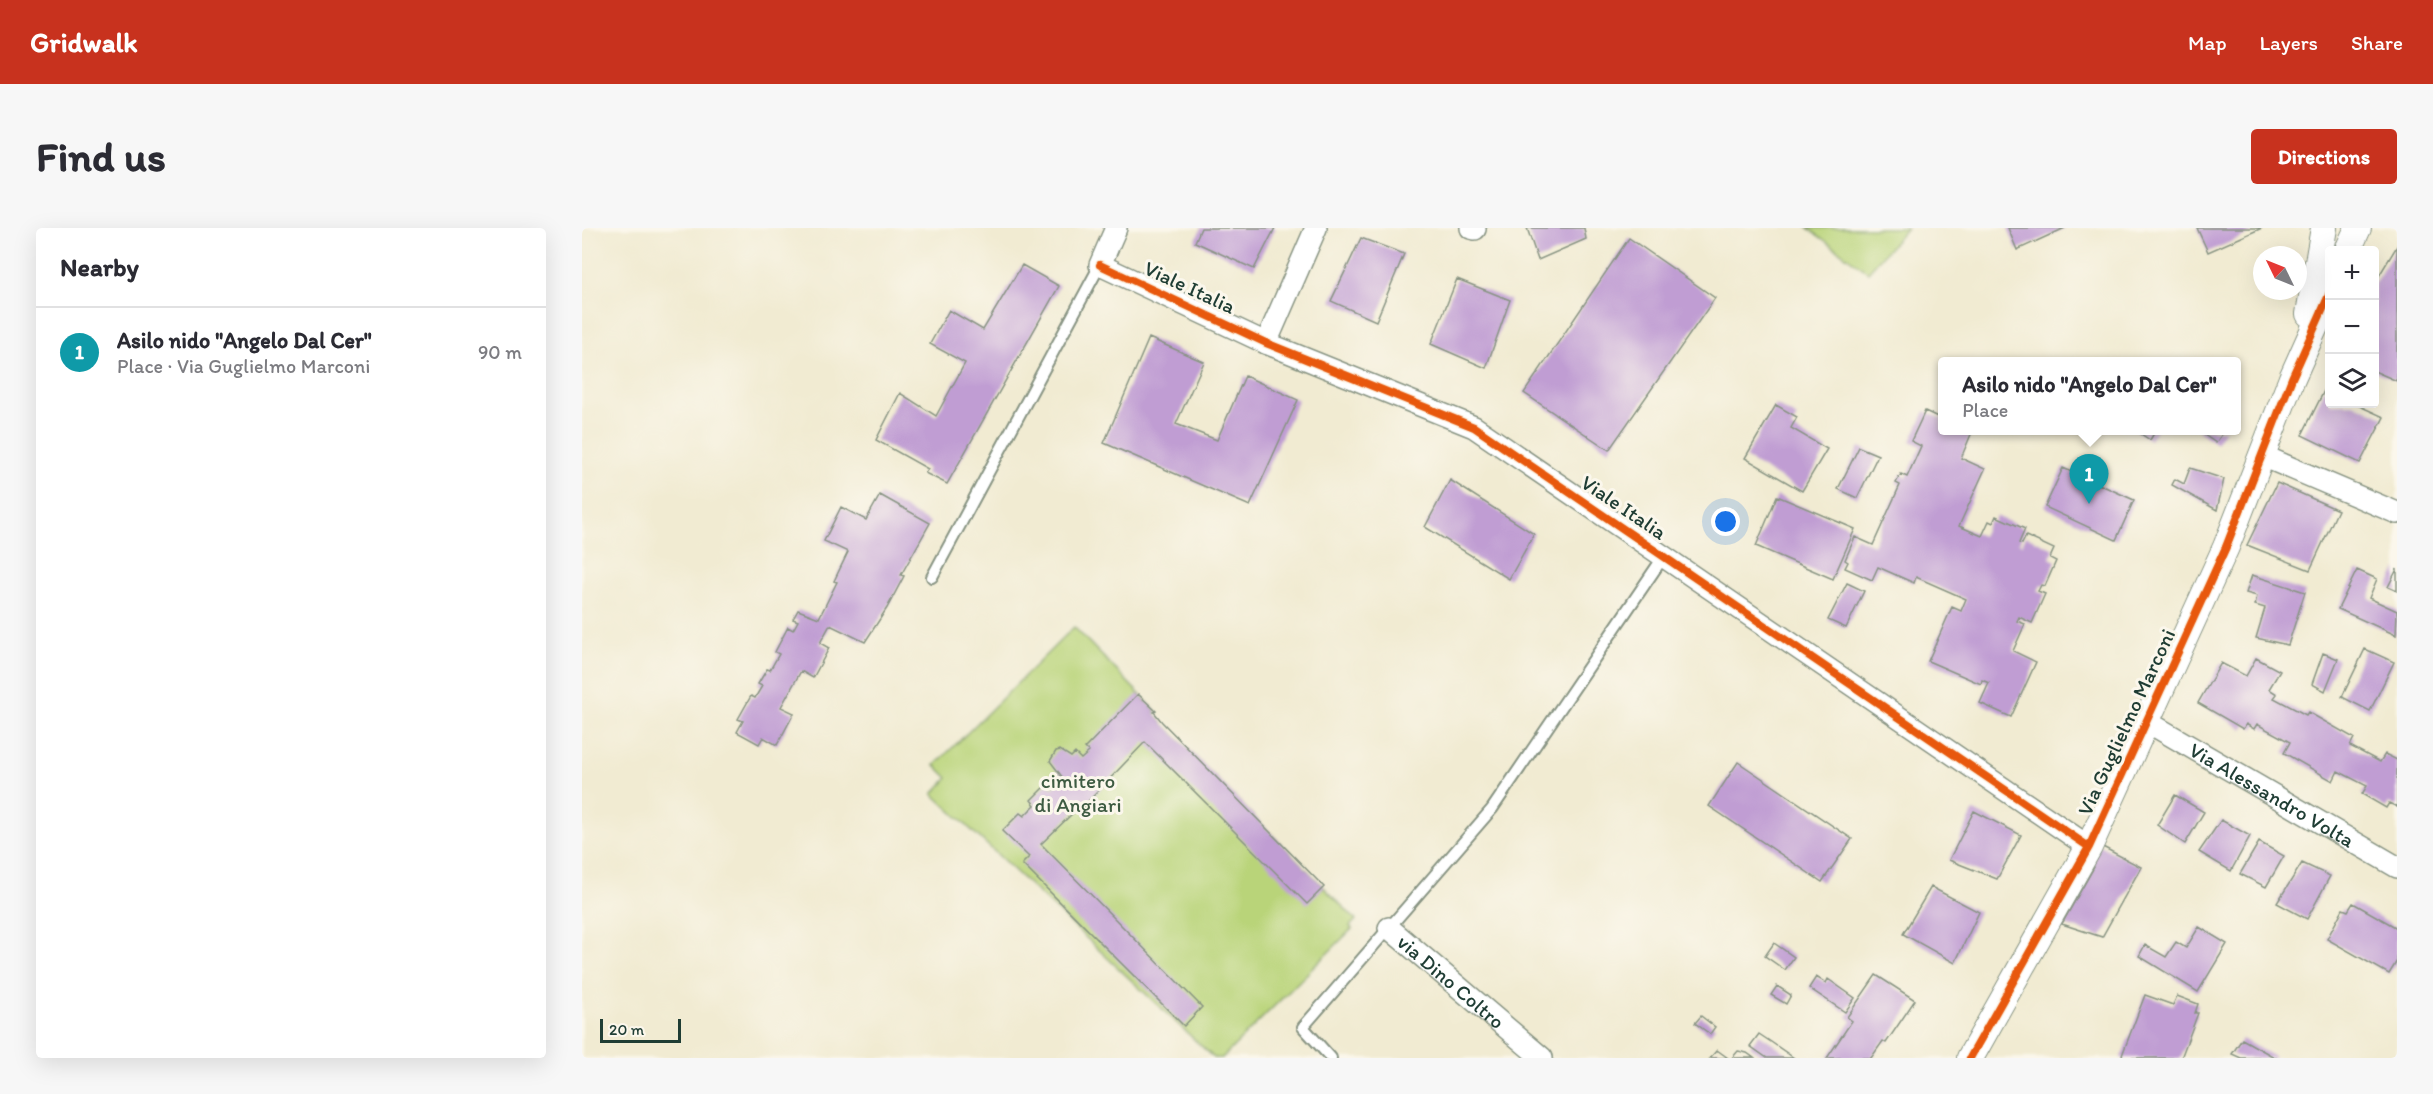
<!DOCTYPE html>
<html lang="en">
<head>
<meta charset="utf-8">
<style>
	body { margin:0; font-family:Itim,sans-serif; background:#f7f7f7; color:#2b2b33 }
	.controls { position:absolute; right:18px; top:18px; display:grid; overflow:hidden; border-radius:6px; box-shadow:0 6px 24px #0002 }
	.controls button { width:54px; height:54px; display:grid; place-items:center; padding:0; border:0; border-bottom:2px solid #e1e1e2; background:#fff; color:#2b2b33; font:30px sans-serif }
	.compass { position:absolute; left:1671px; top:18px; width:54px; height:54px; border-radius:50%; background:#fff; box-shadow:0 6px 24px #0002; rotate:313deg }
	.scale { position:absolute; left:18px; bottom:15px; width:81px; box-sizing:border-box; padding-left:6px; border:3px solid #1f3d34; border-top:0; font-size:16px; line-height:21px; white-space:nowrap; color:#1f3d34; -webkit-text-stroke:4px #fbf7ec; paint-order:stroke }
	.you { position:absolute; left:1144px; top:294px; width:21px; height:21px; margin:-15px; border:4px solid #fff; border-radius:50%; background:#1a73e8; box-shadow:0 0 0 9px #1a73e833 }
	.badge { display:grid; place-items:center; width:39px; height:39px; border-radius:50%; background:#c8321e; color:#fff; font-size:20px; font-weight:700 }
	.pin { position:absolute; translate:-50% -50px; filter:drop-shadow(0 2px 3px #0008) }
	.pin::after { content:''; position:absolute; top:32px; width:21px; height:18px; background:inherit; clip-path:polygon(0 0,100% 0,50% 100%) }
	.popup { position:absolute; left:1356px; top:129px; width:303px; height:78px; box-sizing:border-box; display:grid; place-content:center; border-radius:6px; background:#fff; filter:drop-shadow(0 2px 4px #0005); font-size:20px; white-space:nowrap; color:#7c7c81 }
	.popup b { font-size:22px; color:#2b2b33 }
	.popup::after { content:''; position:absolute; left:50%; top:100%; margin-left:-12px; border:12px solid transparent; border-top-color:#fff }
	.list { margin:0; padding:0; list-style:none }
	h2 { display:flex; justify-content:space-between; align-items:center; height:78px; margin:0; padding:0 24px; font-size:26px }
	h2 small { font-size:20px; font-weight:400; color:#7c7c81 }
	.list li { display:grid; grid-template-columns:39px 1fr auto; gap:18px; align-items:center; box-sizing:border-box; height:90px; padding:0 24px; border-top:2px solid #e1e1e2 }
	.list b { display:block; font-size:22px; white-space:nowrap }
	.list p { margin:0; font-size:20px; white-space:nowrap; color:#7c7c81 }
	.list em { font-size:20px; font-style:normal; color:#7c7c81 }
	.icon { flex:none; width:33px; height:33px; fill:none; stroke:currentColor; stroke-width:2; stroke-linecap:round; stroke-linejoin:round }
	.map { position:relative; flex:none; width:1815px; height:830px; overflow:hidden; border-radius:6px }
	header { display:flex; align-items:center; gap:36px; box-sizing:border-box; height:84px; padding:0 30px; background:#c8321e; color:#fff }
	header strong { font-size:28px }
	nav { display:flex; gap:33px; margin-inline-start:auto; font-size:21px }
	.intro { display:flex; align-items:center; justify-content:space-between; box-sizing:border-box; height:144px; padding:0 36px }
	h1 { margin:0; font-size:42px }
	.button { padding:15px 27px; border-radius:6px; background:#c8321e; color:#fff; font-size:21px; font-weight:700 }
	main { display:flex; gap:36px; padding:0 36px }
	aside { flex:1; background:#fff; border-radius:6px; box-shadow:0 6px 24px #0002 }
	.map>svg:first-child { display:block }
	.green { fill:#b9d479; stroke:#6c8856; stroke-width:1.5 }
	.building { fill:#c09dd3 }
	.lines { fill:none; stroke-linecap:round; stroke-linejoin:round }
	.service-casing { stroke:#889483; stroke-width:14 }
	.minor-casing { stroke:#889483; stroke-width:24 }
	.tertiary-casing { stroke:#889483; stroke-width:28 }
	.service { stroke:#fff; stroke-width:10 }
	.minor { stroke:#fff; stroke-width:21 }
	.tertiary { stroke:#fff; stroke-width:26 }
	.cycleway-casing { stroke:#fbf7ec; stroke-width:11 }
	.cycleway { stroke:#e8590c; stroke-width:8 }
	.labels { text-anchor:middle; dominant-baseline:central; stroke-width:6; stroke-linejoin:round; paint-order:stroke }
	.street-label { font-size:21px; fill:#1f3d34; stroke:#fbf7ec }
	.park-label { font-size:21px; fill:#3e5b42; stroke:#fbf7ec }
</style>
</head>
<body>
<header>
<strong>Gridwalk</strong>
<nav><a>Map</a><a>Layers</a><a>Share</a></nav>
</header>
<div class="intro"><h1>Find us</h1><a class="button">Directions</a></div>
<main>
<aside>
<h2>Nearby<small></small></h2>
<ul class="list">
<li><span class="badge" style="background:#0f9aa8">1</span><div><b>Asilo nido &quot;Angelo Dal Cer&quot;</b><p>Place · Via Guglielmo Marconi</p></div><em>90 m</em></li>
</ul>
</aside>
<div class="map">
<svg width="1815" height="830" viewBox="0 0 1815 830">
	<rect width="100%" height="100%" fill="#fbf7ec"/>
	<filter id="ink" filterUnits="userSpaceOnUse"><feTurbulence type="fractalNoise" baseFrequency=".0167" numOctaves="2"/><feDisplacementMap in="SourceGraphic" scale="12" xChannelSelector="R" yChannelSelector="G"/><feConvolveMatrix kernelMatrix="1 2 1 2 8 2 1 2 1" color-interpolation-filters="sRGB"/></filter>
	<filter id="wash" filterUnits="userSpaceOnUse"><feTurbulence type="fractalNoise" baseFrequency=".008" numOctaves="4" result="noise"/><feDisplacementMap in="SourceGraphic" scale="24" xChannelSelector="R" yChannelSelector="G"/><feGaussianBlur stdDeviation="1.35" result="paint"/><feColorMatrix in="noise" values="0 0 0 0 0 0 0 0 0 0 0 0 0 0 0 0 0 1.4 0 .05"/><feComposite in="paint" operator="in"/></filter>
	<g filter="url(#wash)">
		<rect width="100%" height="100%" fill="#f1ebd2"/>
		<!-- green -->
		<path class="green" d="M1226,0H1325L1286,44Z
			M492,399L574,483L572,485L580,495L774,692L768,698L770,701L640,830H632L351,566L366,550L353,537Z"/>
		<g id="blocks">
			<!-- building -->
			<path class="building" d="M619,0H693L672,41L613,14Z
				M945,0H1002L1004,11L956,32Z
				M1426,0H1483L1435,22Z
				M1615,0H1680L1626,24Z
				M779,10L822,26L794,93L749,73Z
				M1047,10L1133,70L1027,222L942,165Z
				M1815,18V153L1792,143V56Z
				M440,37L477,58L365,256L343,245L346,241L294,212L318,165L354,188L383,135L348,116L367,82L401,102Z
				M875,51L928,72L904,140L849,116Z
				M567,110L622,134L594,196L635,212L663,148L716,172L668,278L522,215Z
				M1743,161L1748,163V176H1773L1802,189L1778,235L1720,207Z
				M1194,177L1215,189L1209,200L1245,221L1220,263L1163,230Z
				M1343,183L1360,191V202L1390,204L1379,230L1403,241L1377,298L1400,308L1407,293L1411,295L1414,288L1443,301L1437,315L1440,316L1444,308L1472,321L1468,330L1474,333L1463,358L1459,357L1456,363L1463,366L1450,395L1437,389L1435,393L1443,396L1431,423L1454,434L1429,489L1398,475L1407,455L1400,452L1399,456L1346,433L1370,379L1379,383L1384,371L1334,349L1332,355L1296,339L1290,352L1263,340L1266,334L1263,332L1273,309L1291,317L1318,257L1314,255L1319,246L1325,249L1339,218L1329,213Z
				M1553,202H1574L1568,212Z
				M1615,202H1643L1634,215Z
				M1277,219L1296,227L1275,270L1256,261Z
				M1481,240L1552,272L1534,312L1463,279Z
				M1608,240L1642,251L1635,282L1590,257L1593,251L1602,256Z
				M868,252L952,306L927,351L843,299Z
				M1695,255L1756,282L1728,342L1665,317Z
				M298,267L348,295L319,347L322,348L305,380L283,414L248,397L238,415L247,420L231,450L219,443L199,479L212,485L195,517L181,509L177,516L155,504L161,493L156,491L169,468L173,470L180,458L176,456L185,441L188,442L197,426L193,424L206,399L211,402L216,393L211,391L216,382L237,390L255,354L252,353L266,324L242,313L259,279L284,292Z
				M1195,268L1273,301L1251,351L1174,318Z
				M1815,341V363L1806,359Z
				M1775,342L1795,351L1787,370L1815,383L1814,407L1756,381Z
				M1670,347L1723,364L1706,417L1674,410L1683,380L1673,377L1675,368L1664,365Z
				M1265,355L1282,363L1264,400L1246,392Z
				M1783,421L1812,434L1788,483L1760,469Z
				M1741,425L1756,431L1743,463L1730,456Z
				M1674,430L1698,443L1687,461L1695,466L1692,470L1724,487L1726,484L1772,510L1768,518L1798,534L1803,526L1815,532V579L1807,575L1804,580L1780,566L1785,558L1756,543L1751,553L1702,525L1708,514L1675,496L1672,501L1664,496L1661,501L1616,475L1639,435L1664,448Z
				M556,466L574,483L572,484L580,494L742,659L725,676L563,514L496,584L494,582L459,616L620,779L602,798L440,636L447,629L420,603L438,585L442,588L453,577L449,572L466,555L471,560L481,550L468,533L474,523L478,522L489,529L493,525L499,531L507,524L503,520Z
				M1156,534L1270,611L1240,654L1127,578Z
				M1593,567L1622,584L1603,616L1575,597Z
				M1392,583L1439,607L1415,651L1367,632Z
				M1639,592L1668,608L1649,643L1617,624Z
				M1677,614L1702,628L1684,659L1658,646Z
				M1517,617L1559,639L1520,709L1480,696L1512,639L1505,636Z
				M1720,635L1748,648L1725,691L1695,675Z
				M1349,659L1397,684L1373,735L1321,706Z
				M1771,675L1815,700V733L1807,746L1745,711L1761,681L1766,683Z
				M1617,699L1645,716L1616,764L1557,728L1563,717L1584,729L1594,714L1604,720Z
				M1192,715L1212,729L1203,742L1183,728Z
				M1294,747L1333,772L1304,815L1301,813L1289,830H1245L1270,793L1265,789Z
				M1234,749L1244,755L1246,751L1273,770L1263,784L1227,760Z
				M1195,758L1209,767L1204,776L1189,767Z
				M1563,767L1591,777L1595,768L1616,776L1613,785H1616L1599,830H1539Z
				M1119,788L1133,799L1128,806L1113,795Z
				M1177,806L1189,814L1212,830H1185L1168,818Z
				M1660,811L1694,830H1659L1650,826Z
				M1135,822L1146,830H1128Z
				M1156,823L1165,825L1172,830H1150Z"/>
		</g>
	</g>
	<g filter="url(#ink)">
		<use href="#blocks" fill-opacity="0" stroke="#889483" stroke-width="1.5"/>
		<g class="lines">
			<defs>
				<path id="service" d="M350,349L518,37
					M749,830L721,799L910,581L1082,328"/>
				<g id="minor">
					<path d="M534,0L518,37L684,115L892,199L1507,619"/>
					<path d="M889,0L893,1"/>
					<path d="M684,115L734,0"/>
					<path d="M1681,228L1815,285"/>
					<path id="s1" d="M1564,493L1815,639"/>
					<path id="s2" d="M807,700L960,830"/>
				</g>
				<path id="tertiary" d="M1766,22L1776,0
					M1727,86L1742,0
					M1388,830L1507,619L1644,319L1710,150L1748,65"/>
			</defs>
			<!-- service casing -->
			<use href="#service" class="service-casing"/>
			<!-- minor casing -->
			<use href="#minor" class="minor-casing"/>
			<!-- tertiary casing -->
			<use href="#tertiary" class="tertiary-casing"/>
			<!-- service -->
			<use href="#service" class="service"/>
			<!-- minor -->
			<use href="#minor" class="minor"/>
			<!-- tertiary -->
			<use href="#tertiary" class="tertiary"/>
			<defs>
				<path id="cycleway" d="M518,37L684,115L892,199L1507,619
					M1388,830L1507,619L1644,319L1710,150L1748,65"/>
			</defs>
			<!-- cycleway casing -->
			<use href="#cycleway" class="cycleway-casing"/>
			<!-- cycleway -->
			<use href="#cycleway" class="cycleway"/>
		</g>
	</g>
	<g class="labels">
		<!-- street labels -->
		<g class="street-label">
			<text transform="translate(608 59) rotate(25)">Viale Italia</text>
			<text transform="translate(1042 279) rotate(34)">Viale Italia</text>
			<text transform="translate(1544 494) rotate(-65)">Via Guglielmo Marconi</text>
			<text stroke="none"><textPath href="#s1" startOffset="146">Via Alessandro Volta</textPath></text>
			<text stroke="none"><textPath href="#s2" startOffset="82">via Dino Coltro</textPath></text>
		</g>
		<!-- park labels -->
		<g class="park-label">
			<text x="496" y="552">cimitero<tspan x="496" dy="24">di Angiari</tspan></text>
		</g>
	</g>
</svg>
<div class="controls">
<button>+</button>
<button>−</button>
<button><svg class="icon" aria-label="layers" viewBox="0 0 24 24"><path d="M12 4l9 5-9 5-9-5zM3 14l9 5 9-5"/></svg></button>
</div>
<svg class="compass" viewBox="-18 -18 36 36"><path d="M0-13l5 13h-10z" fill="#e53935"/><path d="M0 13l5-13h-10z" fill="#7c7c81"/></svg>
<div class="scale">20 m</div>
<div class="you"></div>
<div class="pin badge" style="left:1507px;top:276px;background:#0f9aa8">1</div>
<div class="popup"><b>Asilo nido &quot;Angelo Dal Cer&quot;</b>Place</div>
</div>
</main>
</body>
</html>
